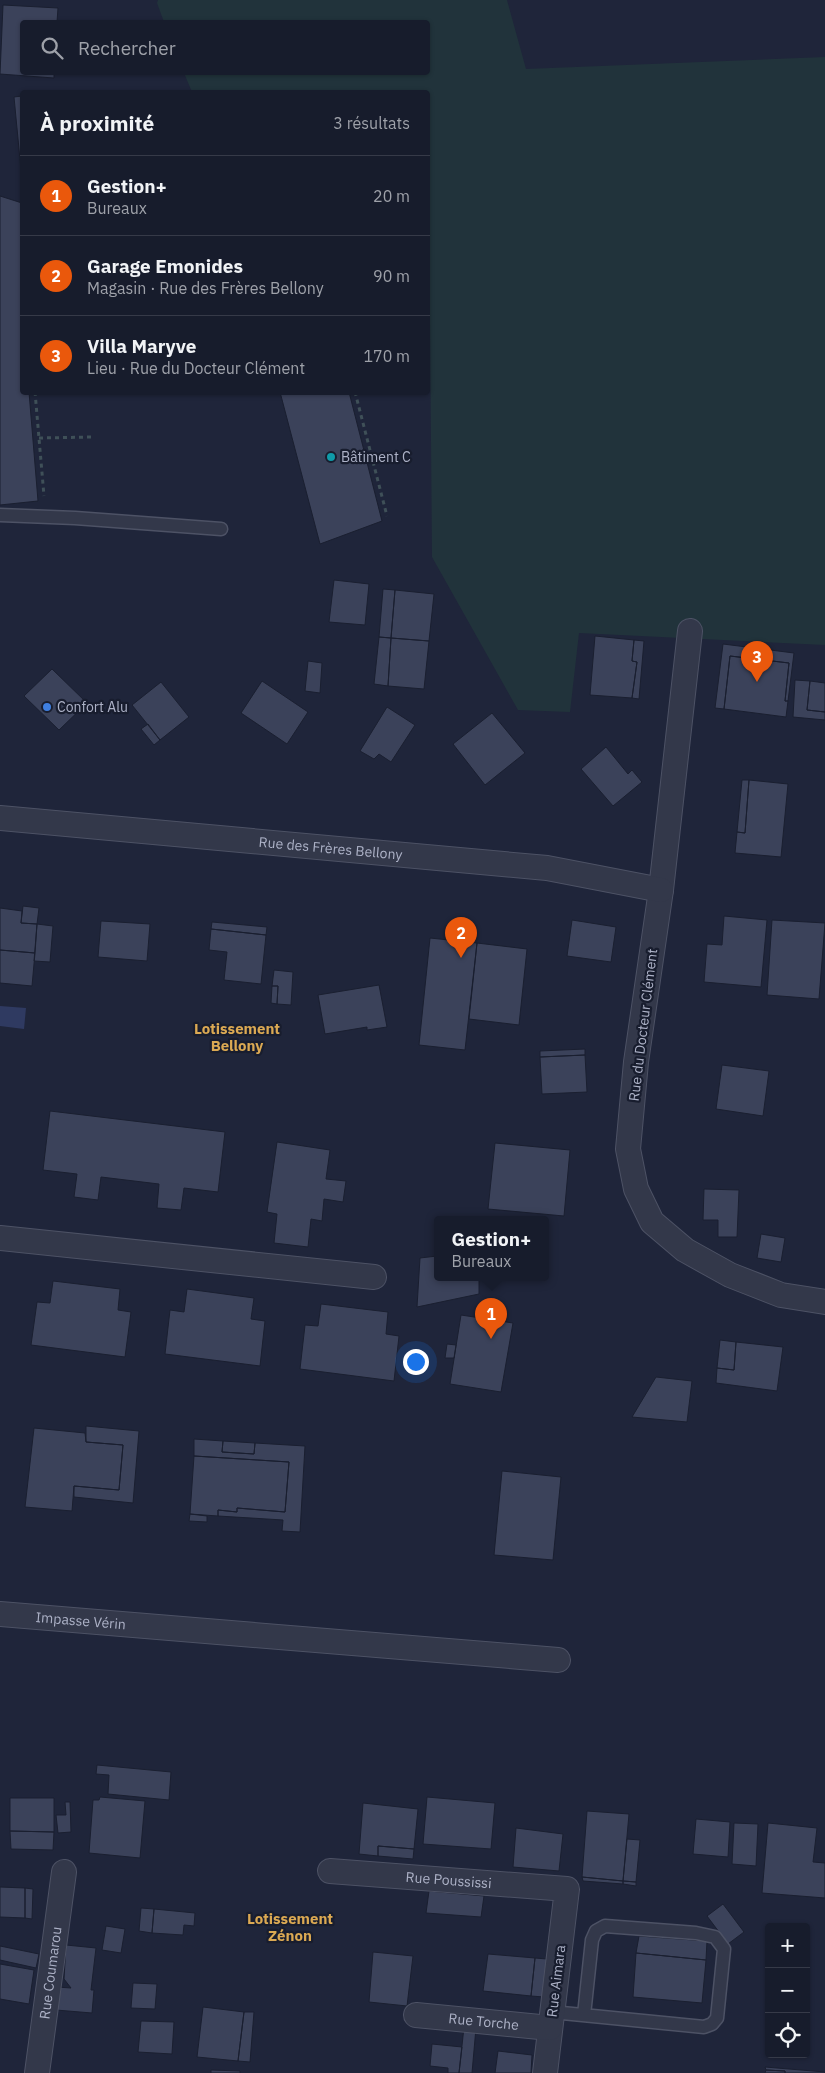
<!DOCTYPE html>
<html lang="fr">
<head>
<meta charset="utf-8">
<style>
	body { margin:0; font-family:"IBM Plex Sans",sans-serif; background:#202534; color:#f1f3f6 }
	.controls { position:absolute; right:15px; bottom:15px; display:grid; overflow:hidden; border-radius:5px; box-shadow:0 1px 4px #0004 }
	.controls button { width:45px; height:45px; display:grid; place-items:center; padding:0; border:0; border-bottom:1px solid #363a48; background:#171c2c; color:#f1f3f6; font:25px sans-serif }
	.you { position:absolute; left:415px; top:1361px; width:18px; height:18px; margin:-12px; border:4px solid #fff; border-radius:50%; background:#1a73e8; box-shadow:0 0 0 8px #1a73e833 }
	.badge { display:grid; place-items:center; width:32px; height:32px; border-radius:50%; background:#ea580c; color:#fff; font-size:16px; font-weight:700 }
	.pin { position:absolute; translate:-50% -41px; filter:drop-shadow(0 1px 2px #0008) }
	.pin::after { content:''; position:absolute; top:26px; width:18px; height:15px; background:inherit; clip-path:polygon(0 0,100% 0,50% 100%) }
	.popup { position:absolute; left:434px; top:1216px; width:115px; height:65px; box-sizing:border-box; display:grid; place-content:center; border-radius:5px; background:#171c2c; filter:drop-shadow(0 1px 4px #0005); font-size:16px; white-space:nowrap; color:#9ea1a9 }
	.popup b { font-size:19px; color:#f1f3f6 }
	.popup::after { content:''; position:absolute; left:50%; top:100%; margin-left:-10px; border:10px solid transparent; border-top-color:#171c2c }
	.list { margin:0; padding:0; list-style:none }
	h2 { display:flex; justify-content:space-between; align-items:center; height:65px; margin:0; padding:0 20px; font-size:21px }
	h2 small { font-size:16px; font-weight:400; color:#9ea1a9 }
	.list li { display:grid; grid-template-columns:32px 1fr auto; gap:15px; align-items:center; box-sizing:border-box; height:80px; padding:0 20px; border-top:1px solid #363a48 }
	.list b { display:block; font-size:19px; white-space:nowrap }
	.list p { margin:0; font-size:16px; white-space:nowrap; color:#9ea1a9 }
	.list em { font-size:16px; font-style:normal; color:#9ea1a9 }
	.icon { flex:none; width:28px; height:28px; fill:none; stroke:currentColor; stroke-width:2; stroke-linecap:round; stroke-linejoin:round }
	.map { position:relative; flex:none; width:825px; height:2073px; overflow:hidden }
	.search { position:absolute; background:#171c2c; box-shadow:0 1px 4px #0004; left:20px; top:20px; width:410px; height:55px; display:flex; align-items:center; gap:12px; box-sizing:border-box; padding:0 18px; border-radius:5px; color:#9ea1a9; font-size:19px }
	.panel { position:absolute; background:#171c2c; box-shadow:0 1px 4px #0004; left:20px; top:90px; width:410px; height:305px; border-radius:5px }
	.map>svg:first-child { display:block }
	.green { fill:#21333b }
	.water { fill:#2f3a61 }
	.building { fill:#3b425a; stroke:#1a1f30 }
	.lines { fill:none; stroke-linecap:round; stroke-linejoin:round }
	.lane-casing { stroke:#4d5265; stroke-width:15 }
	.street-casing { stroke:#4d5265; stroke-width:26 }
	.path { stroke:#3f5058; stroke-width:3; stroke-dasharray:4 4; stroke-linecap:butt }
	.lane { stroke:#33384a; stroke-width:12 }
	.street { stroke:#33384a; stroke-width:24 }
	.culture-dot { fill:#0f9aa8; stroke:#181d2e; stroke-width:2 }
	.shop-dot { fill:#3f7fe0; stroke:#181d2e; stroke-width:2 }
	.labels { text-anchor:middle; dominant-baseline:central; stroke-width:4.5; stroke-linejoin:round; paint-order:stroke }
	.poi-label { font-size:14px; fill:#adb2c7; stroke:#181d2e; text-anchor:start }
	.street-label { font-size:14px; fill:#adb2c7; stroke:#181d2e }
	.neighbourhood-label { font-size:15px; font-weight:bold; fill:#dba953; stroke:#181d2e }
</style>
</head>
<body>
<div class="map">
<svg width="825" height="2073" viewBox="0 0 825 2073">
	<rect width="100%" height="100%" fill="#1f253a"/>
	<!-- green -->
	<path class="green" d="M158,0H507L526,69L825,57V645L579,633L570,712L518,710L432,557L428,92H192L184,73L428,72V22H164L157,3Z"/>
	<!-- water -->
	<path class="water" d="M0,1006L26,1008L24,1029L0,1026Z"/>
	<!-- building -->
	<path class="building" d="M3,5L58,8L57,22H22V72H54V78L0,74Z
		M22,96V170H21L14,97Z
		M0,196L22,203V392H29L38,501L0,505Z
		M280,392H349L382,521L320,544Z
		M334,580L369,584L365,625L329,622Z
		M383,589L395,590L391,638L379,637Z
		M395,590L434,594L429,641L391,638Z
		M595,636L634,640L632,661L637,662L632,698L590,695Z
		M379,637L391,638L388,686L374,684Z
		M391,638L429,641L424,689L388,686Z
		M634,640L644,641L639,699L632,698L637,662L632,661Z
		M723,644L794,653L788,701H785L789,663L730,656L724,709L715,708Z
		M730,656L789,663L785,701H788L786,717L724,709Z
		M308,661L322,663L320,693L305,691Z
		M52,669L87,703L59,730L24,696Z
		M795,680L810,681L807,710L825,712V720L793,717Z
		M262,681L308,712L287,744L241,713Z
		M810,681L825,683V712L807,710Z
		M161,682L189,717L160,740L132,705Z
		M387,707L415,725L391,762L379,754L374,759L360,751Z
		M492,713L525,753L485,785L453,744Z
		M148,724L160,740L154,745L141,729Z
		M606,747L628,774L632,770L642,782L613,806L581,769Z
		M742,780H749L745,833L737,832Z
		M749,780L788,784L781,857L735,853L737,832L745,833Z
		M23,906L39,908L37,924L21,923Z
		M0,908L22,911L21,923L37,924L35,953L0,950Z
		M724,916L767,920L761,987L704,982L707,944L722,945Z
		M572,920L616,927L611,962L567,956Z
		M772,920L825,923L819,999L767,995Z
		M101,921L150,924L147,961L98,957Z
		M212,922L267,927L266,935L211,929Z
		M37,924L53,926L50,962L34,961Z
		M211,929L266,935L261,984L224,980L227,952L209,950Z
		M430,938L477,943L465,1050L419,1045Z
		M477,943L527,949L519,1025L469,1019Z
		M0,950L35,953L32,986L0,983Z
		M274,970L293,972L291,1005L277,1004L278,986H272Z
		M379,985L387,1027L367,1030V1027L325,1034L318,995Z
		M272,986H278L277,1004L271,1003Z
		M585,1049V1055L540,1057V1051Z
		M585,1055L587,1092L542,1094L540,1057Z
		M722,1065L769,1071L763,1116L716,1109Z
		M50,1111L225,1132L218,1192L184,1188L181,1210L157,1208L159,1184L101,1177L98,1200L74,1197L77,1174L43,1170Z
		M277,1142L330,1150L326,1179L346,1181L343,1202L324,1199L322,1221L311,1219L308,1247L274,1243L277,1214L267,1212Z
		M495,1143L570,1150L564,1216L488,1209Z
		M704,1189L739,1190L737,1237H718V1220H703Z
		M761,1234L785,1238L781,1262L757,1258Z
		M437,1256V1278H479V1294L417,1307L420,1258Z
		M53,1281L120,1289L118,1310L131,1312L125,1357L31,1345L37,1302L50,1303Z
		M187,1289L254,1298L251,1319L265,1321L260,1366L165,1354L170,1310L184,1312Z
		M321,1304L388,1312L386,1334L399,1336L394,1381L300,1369L305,1325L318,1326Z
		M461,1315L513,1323L501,1392L450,1384Z
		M720,1340L736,1342L734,1370L717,1368Z
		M736,1342L783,1347L777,1391L716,1383L717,1368L734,1370Z
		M447,1344L456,1345L454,1358H445Z
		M656,1377L692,1381L687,1422L632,1417Z
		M86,1426L139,1431L133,1503L74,1497V1486L119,1490L123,1445L86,1442Z
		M34,1428L85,1433L86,1442L123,1445L119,1490L74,1486L72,1511L25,1507Z
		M194,1439L223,1441L222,1452L254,1454L255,1443L305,1446L300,1532L282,1531L283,1520L218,1516V1510L237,1512V1508L285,1512L289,1462L194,1456Z
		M223,1441L255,1443L254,1454L222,1452Z
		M194,1456L289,1462L285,1512L237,1508V1512L218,1510V1516L190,1514Z
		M502,1471L561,1477L553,1560L494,1555Z
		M190,1514L207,1516V1522L189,1521Z
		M97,1765L171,1772L169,1800L108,1794L109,1775L96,1774Z
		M100,1797L145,1801L140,1858L89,1853L93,1800H99Z
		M427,1797L495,1803L491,1849L423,1844Z
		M10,1798H54V1832L10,1831Z
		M65,1802H70L71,1832L58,1833L56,1815H66Z
		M363,1803L418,1809L414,1849L378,1846V1856L359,1854Z
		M587,1811L629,1814L623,1881L582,1877Z
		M696,1819L730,1822L728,1857L693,1854Z
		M734,1823L758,1824L756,1866L732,1864Z
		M768,1823L817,1828L813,1862L825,1863V1898L762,1893Z
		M516,1828L563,1834L559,1871L513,1867Z
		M10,1831L54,1832L53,1850L11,1849Z
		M627,1839L640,1840L636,1882L623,1881Z
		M378,1846L414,1849L413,1859L378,1856Z
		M582,1877L623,1881V1884L583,1881Z
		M623,1881L636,1882V1886L623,1884Z
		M0,1887L25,1888V1918L0,1917Z
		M25,1888L33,1889L32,1919L25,1918Z
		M429,1891L484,1896L481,1917L426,1913Z
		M723,1904L744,1932L728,1944L707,1916Z
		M141,1908L154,1909L152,1933L139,1931Z
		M154,1909L195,1913L194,1926L184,1925L183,1935L152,1933Z
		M106,1926L125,1929L121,1953L102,1950Z
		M639,1936L707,1941L706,1960L636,1953Z
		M66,1945L96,1948L91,1990H94L92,2013L56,2010L57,1987L71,1988L64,1979Z
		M0,1946L39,1954L36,1968L0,1960Z
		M373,1952L413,1956L407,2006L369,2002Z
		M636,1953L706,1960L702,2003L633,1997Z
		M488,1954L535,1958L531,1996L483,1991Z
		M535,1958L547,1959L544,1997L531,1996Z
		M0,1964L34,1970L29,2004L0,1999Z
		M133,1983L157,1984L155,2009L131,2008Z
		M203,2007L244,2012L238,2061L197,2057Z
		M244,2012H254L250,2062L238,2061Z
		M141,2021L174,2022L172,2054L138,2052Z
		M464,2027L476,2028L472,2073H459Z
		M432,2044L462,2047L459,2073H448V2068L430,2066Z
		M498,2051L532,2055L531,2073H495Z
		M765,2067L825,2072V2073H785V2071L766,2070Z
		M211,2070L240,2071V2073H211Z
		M766,2070L785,2071V2073H765Z"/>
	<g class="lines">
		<defs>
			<path id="lane" d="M0,515L75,518L221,529
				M552,2012L704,2027L712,2024L717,2018L724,1949L715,1937L696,1933L605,1926L596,1931L592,1940L584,2015"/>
			<g id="street">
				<path d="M690,631L661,890L636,1062L628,1149L636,1189L652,1222L685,1250L730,1275L781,1295L825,1302"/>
				<path id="s1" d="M0,818L547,868L661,890"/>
				<path d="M0,1238L374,1277"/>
				<path id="s2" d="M0,1614L558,1660"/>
				<path id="s3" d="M330,1871L567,1889L545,2073"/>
				<path id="s4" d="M416,2015L550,2028"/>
				<path id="s5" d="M37,2073L64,1872"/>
			</g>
		</defs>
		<!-- lane casing -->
		<use href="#lane" class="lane-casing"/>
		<!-- street casing -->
		<use href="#street" class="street-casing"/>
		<!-- path -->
		<path class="path" d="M35,392L44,496
			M355,392L387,516
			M39,438L93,437"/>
		<!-- lane -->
		<use href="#lane" class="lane"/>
		<!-- street -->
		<use href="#street" class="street"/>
	</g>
	<!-- markers -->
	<circle class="culture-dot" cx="331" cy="457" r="5"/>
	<circle class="shop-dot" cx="47" cy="707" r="5"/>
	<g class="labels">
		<!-- poi labels -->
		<g class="poi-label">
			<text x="341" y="457">Bâtiment C</text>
			<text x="57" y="707">Confort Alu</text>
		</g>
		<!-- street labels -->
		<g class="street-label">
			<text stroke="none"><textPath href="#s1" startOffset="332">Rue des Frères Bellony</textPath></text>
			<text transform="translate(643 1025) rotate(-83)">Rue du Docteur Clément</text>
			<text stroke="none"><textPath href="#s2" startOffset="81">Impasse Vérin</textPath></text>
			<text stroke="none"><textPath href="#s3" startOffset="119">Rue Poussissi</textPath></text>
			<text stroke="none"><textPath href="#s5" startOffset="101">Rue Coumarou</textPath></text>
			<text transform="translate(556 1981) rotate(-83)">Rue Aimara</text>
			<text stroke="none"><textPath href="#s4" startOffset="68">Rue Torche</textPath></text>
		</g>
		<!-- neighbourhood labels -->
		<g class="neighbourhood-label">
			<text x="237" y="1028">Lotissement<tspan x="237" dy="17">Bellony</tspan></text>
			<text x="290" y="1918">Lotissement<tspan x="290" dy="17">Zénon</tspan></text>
		</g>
	</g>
</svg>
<div class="controls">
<button>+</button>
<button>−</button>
<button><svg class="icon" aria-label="locate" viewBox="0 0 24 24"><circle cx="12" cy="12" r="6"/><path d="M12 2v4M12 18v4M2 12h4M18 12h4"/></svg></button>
</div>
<div class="you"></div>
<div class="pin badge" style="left:491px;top:1339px">1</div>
<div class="popup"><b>Gestion+</b>Bureaux</div>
<div class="pin badge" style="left:461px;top:958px">2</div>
<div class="pin badge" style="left:757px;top:682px">3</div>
<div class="search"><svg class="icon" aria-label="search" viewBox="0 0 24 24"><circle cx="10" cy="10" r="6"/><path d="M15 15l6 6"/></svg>Rechercher</div>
<section class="panel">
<h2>À proximité<small>3 résultats</small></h2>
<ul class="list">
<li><span class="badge">1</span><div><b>Gestion+</b><p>Bureaux</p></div><em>20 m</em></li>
<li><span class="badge">2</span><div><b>Garage Emonides</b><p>Magasin · Rue des Frères Bellony</p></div><em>90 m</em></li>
<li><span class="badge">3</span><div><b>Villa Maryve</b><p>Lieu · Rue du Docteur Clément</p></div><em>170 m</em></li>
</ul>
</section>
</div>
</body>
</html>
